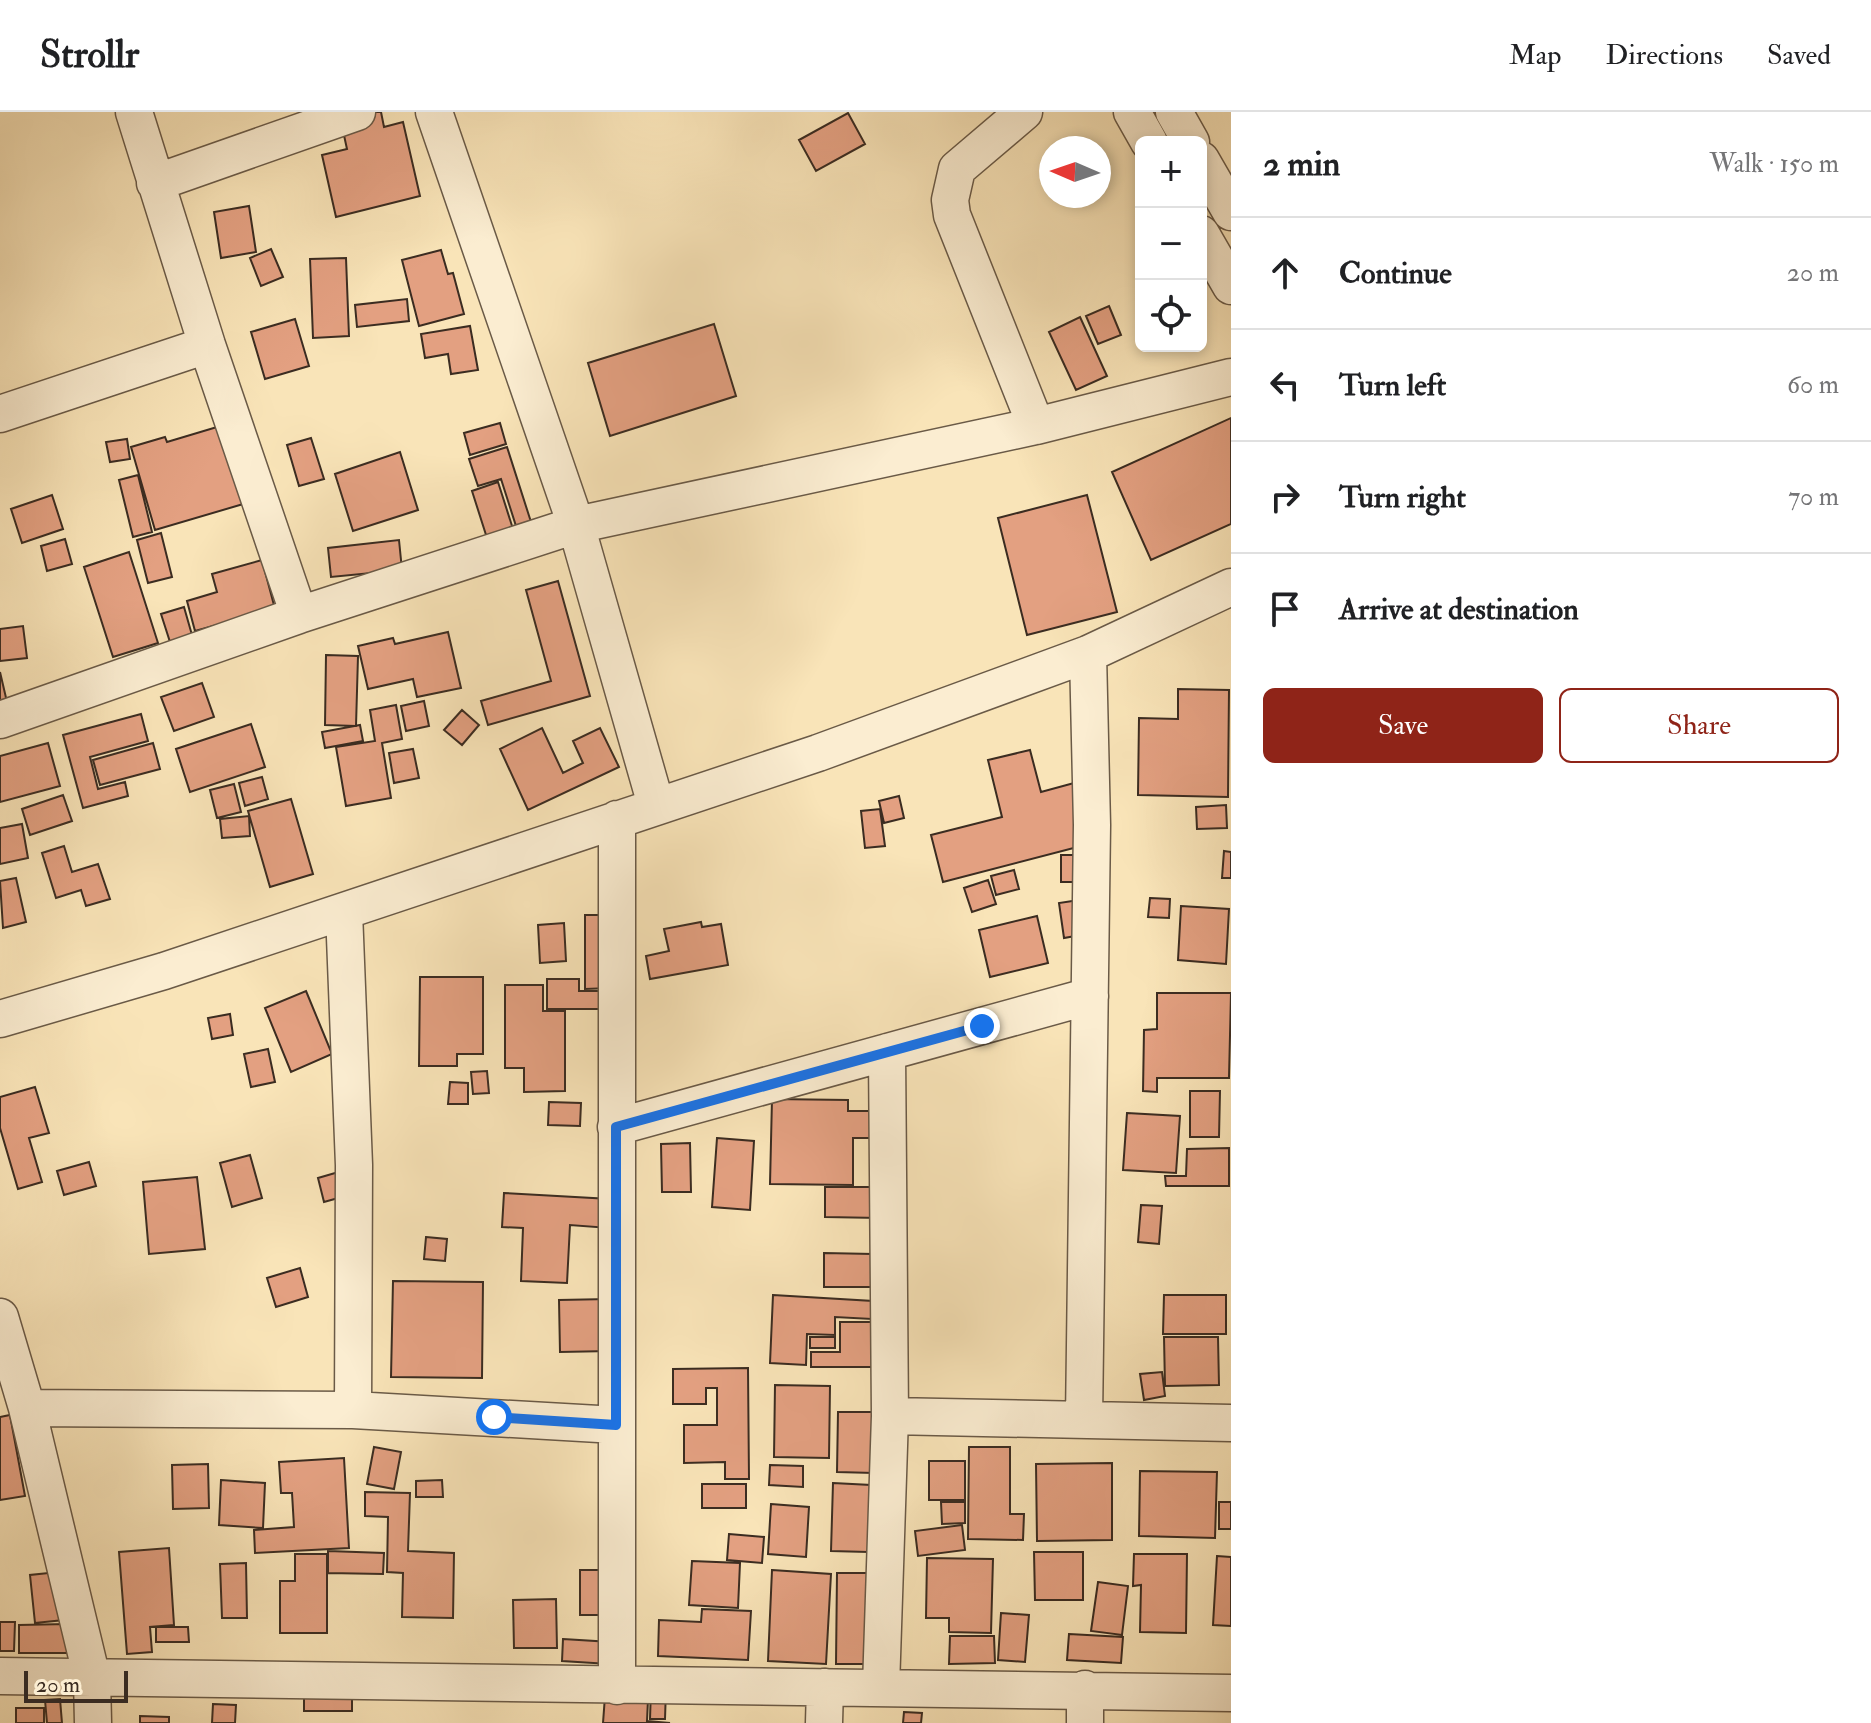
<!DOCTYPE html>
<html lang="en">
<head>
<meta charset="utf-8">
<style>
	body { margin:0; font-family:"IM FELL Double Pica",serif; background:#f6f6f6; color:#202124 }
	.controls { position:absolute; right:24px; top:24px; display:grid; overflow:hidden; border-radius:12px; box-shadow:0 4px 12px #0003 }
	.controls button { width:72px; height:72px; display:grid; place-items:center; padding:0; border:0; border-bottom:2px solid #e0e0e0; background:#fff; color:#202124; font:40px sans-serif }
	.compass { position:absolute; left:1039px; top:24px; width:72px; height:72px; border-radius:50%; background:#fff; box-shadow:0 4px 12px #0003; rotate:272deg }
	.scale { position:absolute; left:24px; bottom:20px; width:104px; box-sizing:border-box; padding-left:8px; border:4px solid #3b2c21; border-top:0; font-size:22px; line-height:28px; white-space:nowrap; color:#3b2c21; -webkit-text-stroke:6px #fbedd1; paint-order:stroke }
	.stop { position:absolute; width:24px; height:24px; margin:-18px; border:6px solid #1a73e8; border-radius:50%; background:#fff }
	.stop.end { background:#1a73e8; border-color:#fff; box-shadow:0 2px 8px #0008 }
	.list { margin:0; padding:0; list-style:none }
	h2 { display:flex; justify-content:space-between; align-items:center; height:104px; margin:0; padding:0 32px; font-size:34px }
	h2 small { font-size:26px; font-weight:400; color:#757577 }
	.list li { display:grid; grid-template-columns:52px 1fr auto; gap:24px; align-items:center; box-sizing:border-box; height:112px; padding:0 32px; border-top:2px solid #e0e0e0 }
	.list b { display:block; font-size:30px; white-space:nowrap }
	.list em { font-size:26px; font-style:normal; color:#757577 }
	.actions { display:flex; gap:16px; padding:24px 32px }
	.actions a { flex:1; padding:18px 0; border:2px solid #8f2418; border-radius:12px; text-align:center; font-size:28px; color:#8f2418 }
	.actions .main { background:#8f2418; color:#fff }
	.icon { flex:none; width:44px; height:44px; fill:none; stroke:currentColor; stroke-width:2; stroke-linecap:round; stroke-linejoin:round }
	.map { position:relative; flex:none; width:1231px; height:1611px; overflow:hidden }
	header { display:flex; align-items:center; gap:48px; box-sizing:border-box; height:112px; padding:0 40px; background:#fff; border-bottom:2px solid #e0e0e0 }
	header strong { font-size:38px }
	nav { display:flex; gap:44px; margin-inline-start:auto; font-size:28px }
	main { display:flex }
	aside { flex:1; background:#fff }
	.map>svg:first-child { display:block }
	.building { fill:#e3a081; stroke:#3b2c21; stroke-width:2 }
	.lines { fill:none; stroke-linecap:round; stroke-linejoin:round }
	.minor-casing { stroke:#6a5a47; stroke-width:39 }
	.minor { stroke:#fbedd1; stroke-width:36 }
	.route { stroke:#1a73e8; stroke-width:10 }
</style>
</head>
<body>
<header>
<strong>Strollr</strong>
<nav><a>Map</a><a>Directions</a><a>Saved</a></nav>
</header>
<main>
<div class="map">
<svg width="1231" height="1611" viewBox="0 0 1231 1611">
	<rect width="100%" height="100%" fill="#f9e4b8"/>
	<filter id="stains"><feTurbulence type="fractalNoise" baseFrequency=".0025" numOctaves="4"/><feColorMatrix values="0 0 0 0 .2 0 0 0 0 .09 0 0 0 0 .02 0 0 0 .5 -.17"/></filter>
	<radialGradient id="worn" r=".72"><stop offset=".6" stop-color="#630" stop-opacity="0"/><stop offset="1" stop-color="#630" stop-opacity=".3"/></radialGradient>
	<!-- building -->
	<path class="building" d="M359,0H381L384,15L403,10L420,84L336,105L322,43L347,37L340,5Z
		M848,1L865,32L816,59L799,28Z
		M249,94L256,140L221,146L214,100Z
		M271,137L283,165L261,174L250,146Z
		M441,138L448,162L453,161L464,202L419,214L402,148Z
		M346,146L349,224L313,226L310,147Z
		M407,187L409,209L357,215L355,193Z
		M1109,194L1121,223L1098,232L1086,204Z
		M1080,205L1107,264L1076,278L1049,220Z
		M295,207L309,254L265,267L251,220Z
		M714,212L736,284L610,324L588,251Z
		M470,214L478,258L451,262L448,242L425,246L421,222Z
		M1231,306V412L1151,448L1112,360Z
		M500,311L506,332L470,343L464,321Z
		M227,312L250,390L155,418L131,335L165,325L167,330Z
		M311,326L324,367L299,374L287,333Z
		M127,327L130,347L110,350L106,330Z
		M507,335L531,410L516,414L501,367L478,374L469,347Z
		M400,340L418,398L353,419L335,362Z
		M138,363L152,420L133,425L119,368Z
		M498,370L513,417L487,426L472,379Z
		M52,383L63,417L22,431L11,397Z
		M1087,383L1117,500L1027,523L998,406Z
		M161,421L172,465L148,471L137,428Z
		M65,427L72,452L47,459L41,434Z
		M399,428L402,458L331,465L328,436Z
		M129,440L158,531L113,545L84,455Z
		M262,448L275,497L195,519L187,489L217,480L212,462Z
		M558,469L590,584L488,613L481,589L551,569L526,478Z
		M184,495L192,523L170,530L161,502Z
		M23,514L27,546L0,549V517Z
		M448,520L461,576L417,585L413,567L368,577L358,534L393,526L395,532Z
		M326,543L358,544L356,614L325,613Z
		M0,560L7,590L0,592Z
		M202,571L214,605L174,619L161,585Z
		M1178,577L1229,578L1228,685L1138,683L1139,606L1178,607Z
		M424,589L429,614L406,619L401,594Z
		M396,593L402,627L382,631L391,686L346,694L336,635L375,629L370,598Z
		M462,598L479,613L462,633L444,618Z
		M141,602L148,629L90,645L98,677L125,670L128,684L83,696L63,623Z
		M251,612L265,655L190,680L176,637Z
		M360,613L363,629L325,636L322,620Z
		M542,616L563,661L583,651L573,629L600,616L619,655L528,698L500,637Z
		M48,631L60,674L0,690V644Z
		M153,631L160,657L100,673L93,648Z
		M413,637L419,666L394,671L389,641Z
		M1030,638L1041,680L1074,671L1089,732L943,770L931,723L1002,705L988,648Z
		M262,665L268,687L245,694L239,671Z
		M234,672L241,700L217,706L210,678Z
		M63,683L72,709L30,723L22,697Z
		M899,684L904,706L884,711L879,689Z
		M291,687L313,762L270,775L248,699Z
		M1226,693L1227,716L1197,717L1196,695Z
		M880,697L885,734L865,736L861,699Z
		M249,704L250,724L222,726L220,707Z
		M22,712L28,746L0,752V716Z
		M64,734L72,760L98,752L110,787L86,794L81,778L56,786L42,741Z
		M1224,739L1231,740V766H1222Z
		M1061,743H1084V770H1061Z
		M1014,758L1019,777L996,783L991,764Z
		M16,766L26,810L3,816L0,769Z
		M988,768L996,792L972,800L964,776Z
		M1150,786L1170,787L1169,806L1148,805Z
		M1086,787L1092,821L1064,826L1059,791Z
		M1181,794L1229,797L1226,852L1178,848Z
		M585,803H611V876L585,877Z
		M1037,804L1048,851L990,865L979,818Z
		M701,810L702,815L721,812L728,853L650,867L646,844L669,839L664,817Z
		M564,811L566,849L540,851L538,813Z
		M420,865H483V942H457V954H419Z
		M547,867H579V879H622V897H547Z
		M505,873H543V899H565V979L524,980V956H505Z
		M306,879L332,942L291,960L265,896Z
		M1157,881H1231L1229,966H1157V980L1143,979L1144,918L1157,917Z
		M230,902L233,923L212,927L208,906Z
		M268,937L275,970L251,975L244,942Z
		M487,959L489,981L473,982L471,960Z
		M450,970L468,971V992H448Z
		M35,975L49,1021L29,1026L42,1070L18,1077L0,1016V985Z
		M1190,979H1220L1219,1025H1190Z
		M772,987L848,988V999H879V1026H853V1073L770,1072Z
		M549,990L581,991L580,1014L548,1013Z
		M1127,1001L1180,1004L1176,1061L1123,1058Z
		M717,1026L754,1029L750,1098L712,1095Z
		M690,1031L691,1080H662L661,1032Z
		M1229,1036V1074H1166L1165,1064H1186L1187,1037Z
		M250,1043L262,1086L232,1095L220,1051Z
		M89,1050L96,1074L64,1083L57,1059Z
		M342,1059L349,1083L324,1090L318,1066Z
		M197,1065L205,1137L149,1142L143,1070Z
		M825,1075H880V1106L825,1105Z
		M504,1081L610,1087L609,1116L570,1113L567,1171L521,1169L523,1116L502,1115Z
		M1141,1093L1162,1094L1159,1132L1138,1130Z
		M426,1125L447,1127L445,1149L424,1147Z
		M824,1141L873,1142V1175H824Z
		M300,1156L308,1185L276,1195L267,1166Z
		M393,1169L483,1170L482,1266L391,1265Z
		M773,1183L873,1189L872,1207L835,1205V1223L807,1222L806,1253L770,1251Z
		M1164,1183H1226V1222H1163Z
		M609,1187L610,1239L560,1240L559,1188Z
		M840,1210H873V1255H811V1240H840Z
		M810,1225H835V1236H810Z
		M1164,1225H1218L1219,1273L1165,1274Z
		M748,1256L749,1367H725V1350L684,1351V1313H717V1276H706V1292H673V1257Z
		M1162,1260L1165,1284L1144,1288L1140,1262Z
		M775,1273L830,1274L829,1346L774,1345Z
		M838,1300H875L874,1361L837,1360Z
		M10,1303L25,1384L0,1388V1305Z
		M374,1335L401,1340L394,1377L367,1372Z
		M969,1335H1010V1402H1024L1023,1428L968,1427Z
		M344,1346L349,1436L255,1441L254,1418L294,1415L292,1381H281L279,1350Z
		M929,1349H965V1388H929Z
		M1112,1351V1428L1037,1429L1036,1352Z
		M208,1352L209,1396L173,1397L172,1353Z
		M770,1353L803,1354V1375L769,1373Z
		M1140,1359L1217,1360L1215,1426L1139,1424Z
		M221,1368L265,1371L263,1416L219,1413Z
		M442,1368L443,1385H416V1369Z
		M833,1371L871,1373L868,1440L831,1439Z
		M702,1372H746V1396H702Z
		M365,1380L410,1381L408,1439L454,1441L453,1506L402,1505L403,1461L387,1460L388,1405L365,1404Z
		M941,1390H965V1411L942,1412Z
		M1219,1390H1231V1417H1219Z
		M771,1392L809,1395L806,1445L768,1442Z
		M962,1413L965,1438L918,1444L915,1419Z
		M729,1422L764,1425L762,1451L727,1448Z
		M169,1436L174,1513L150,1515L152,1540L127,1542L119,1440Z
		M328,1439L384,1441L383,1462L328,1461Z
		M1034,1440H1083V1488H1035Z
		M295,1442H327V1521H280V1469H295Z
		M1134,1442H1187L1186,1521L1140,1520L1141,1473L1133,1474Z
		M1217,1444L1231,1445V1514L1213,1513Z
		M927,1446L993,1447L991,1521L949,1520V1506H926Z
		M692,1449L740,1451L738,1496L689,1493Z
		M246,1451L247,1506H222L220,1452Z
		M580,1458H608V1503H580Z
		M772,1458L831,1462L826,1552L768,1549Z
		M58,1460L64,1508L35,1511L30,1463Z
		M837,1461H870L869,1552H836Z
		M1098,1470L1128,1474L1122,1523L1091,1519Z
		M556,1487L557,1536H514L513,1488Z
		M702,1497L751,1499L748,1548L658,1544L659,1508L701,1510Z
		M1001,1501L1029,1503L1025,1550L998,1548Z
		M0,1510H15L14,1539H0Z
		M67,1512L68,1541H19V1513Z
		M156,1515H188L189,1530H156Z
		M1069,1522L1123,1525L1121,1551L1067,1548Z
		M950,1524H994L995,1551L949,1552Z
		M563,1527L611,1530L609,1552L562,1549Z
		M651,1577H666L665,1607H650Z
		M304,1579L352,1580V1599H304Z
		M605,1584L648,1587L647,1609L670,1611H603Z
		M60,1587L62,1611H47L45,1588Z
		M213,1592L236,1593L235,1611H212Z
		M16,1596H44V1611H16Z
		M904,1600L922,1601L921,1611H903Z
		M140,1604L169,1605V1611H140Z"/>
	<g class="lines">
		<defs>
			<path id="minor" d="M134,0L207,233L299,503
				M434,0L576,413L656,693
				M1024,0L957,57L950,88L952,103L1036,314
				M1132,0L1149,30
				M1174,0L1191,30
				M1201,48L1231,100
				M155,71L357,0
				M1201,122L1231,174
				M0,302L207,233
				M0,608L299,503L576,413L1036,314L1231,265
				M617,707V1574
				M344,800L354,1053L353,1298
				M0,907L164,859L818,641L1088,542L1231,475
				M616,1015L1090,884
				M0,1205L27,1296L92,1566L93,1611
				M27,1296L353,1298L616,1313
				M890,1304L1231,1311
				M1084,1308L1092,713L1088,542
				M0,1564L1231,1581
				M881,1575L890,1304L887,940
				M824,1611L825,1575
				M1085,1611V1577"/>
		</defs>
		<!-- minor casing -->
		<use href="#minor" class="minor-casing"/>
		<!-- minor -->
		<use href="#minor" class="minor"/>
	</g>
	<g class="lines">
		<!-- route -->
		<path class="route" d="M494,1305L616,1313V1015L982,914"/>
	</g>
	<rect width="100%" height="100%" filter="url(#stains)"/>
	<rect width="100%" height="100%" fill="url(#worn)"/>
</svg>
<div class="controls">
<button>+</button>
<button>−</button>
<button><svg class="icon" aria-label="locate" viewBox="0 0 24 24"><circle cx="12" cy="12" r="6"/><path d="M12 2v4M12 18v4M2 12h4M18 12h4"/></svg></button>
</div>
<svg class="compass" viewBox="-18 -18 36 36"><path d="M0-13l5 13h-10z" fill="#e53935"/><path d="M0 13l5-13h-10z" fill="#757577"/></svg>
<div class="scale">20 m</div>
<div class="stop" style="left:494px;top:1305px"></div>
<div class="stop end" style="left:982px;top:914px"></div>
</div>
<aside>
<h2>2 min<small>Walk · 150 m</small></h2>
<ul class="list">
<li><svg class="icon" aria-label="ahead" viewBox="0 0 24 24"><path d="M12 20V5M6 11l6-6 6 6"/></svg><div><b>Continue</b></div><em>20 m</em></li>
<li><svg class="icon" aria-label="left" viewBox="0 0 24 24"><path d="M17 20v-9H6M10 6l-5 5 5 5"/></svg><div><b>Turn left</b></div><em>60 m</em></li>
<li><svg class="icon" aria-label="right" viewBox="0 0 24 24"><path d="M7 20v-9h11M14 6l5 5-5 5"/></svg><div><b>Turn right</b></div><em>70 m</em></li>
<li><svg class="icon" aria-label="arrive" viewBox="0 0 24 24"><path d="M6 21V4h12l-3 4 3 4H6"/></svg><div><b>Arrive at destination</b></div></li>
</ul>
<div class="actions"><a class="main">Save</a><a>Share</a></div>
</aside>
</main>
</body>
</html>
